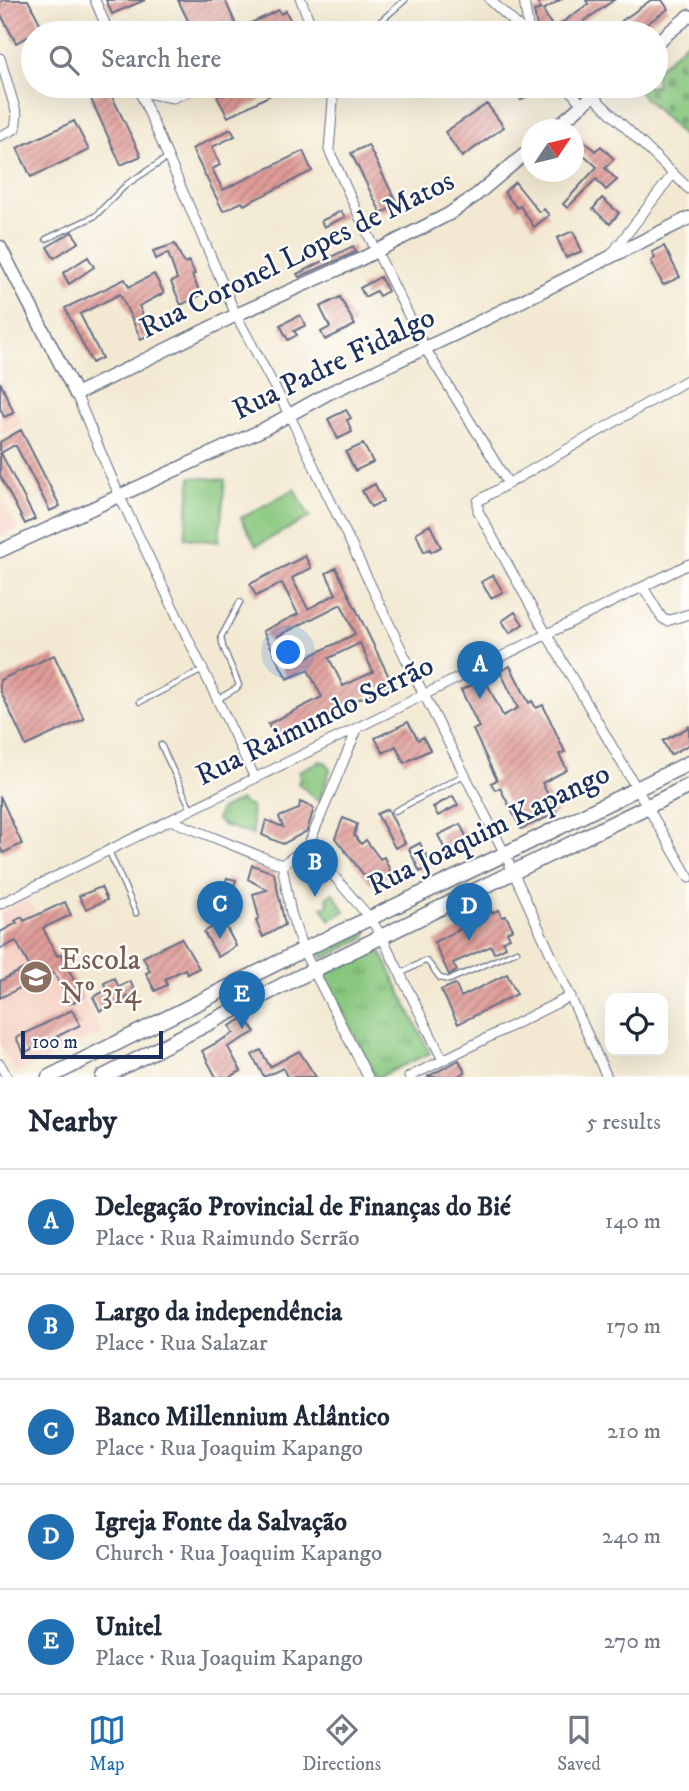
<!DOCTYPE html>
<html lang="en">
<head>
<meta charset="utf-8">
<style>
	body { margin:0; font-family:"IM FELL DW Pica",serif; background:#f6f6f7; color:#1f2937 }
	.controls { position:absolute; right:21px; bottom:21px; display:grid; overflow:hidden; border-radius:14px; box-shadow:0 7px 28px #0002 }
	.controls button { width:63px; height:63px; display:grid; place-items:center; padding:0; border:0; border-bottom:2px solid #e0e1e3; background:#fff; color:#1f2937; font:35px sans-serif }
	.compass { position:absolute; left:521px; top:119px; width:63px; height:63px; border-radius:50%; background:#fff; box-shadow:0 7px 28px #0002; rotate:55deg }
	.scale { position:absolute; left:21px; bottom:18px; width:142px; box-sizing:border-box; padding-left:7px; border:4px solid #1b2f5e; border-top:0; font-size:19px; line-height:24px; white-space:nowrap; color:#1b2f5e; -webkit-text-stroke:5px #fdfcf7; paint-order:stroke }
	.you { position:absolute; left:289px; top:653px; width:24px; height:24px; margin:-18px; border:5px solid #fff; border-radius:50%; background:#1a73e8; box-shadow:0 0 0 10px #1a73e833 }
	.badge { display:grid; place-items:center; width:46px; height:46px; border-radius:50%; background:#1f6fb2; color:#fff; font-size:23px; font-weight:700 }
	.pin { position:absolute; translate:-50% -58px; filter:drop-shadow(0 2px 4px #0008) }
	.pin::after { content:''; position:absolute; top:37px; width:24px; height:21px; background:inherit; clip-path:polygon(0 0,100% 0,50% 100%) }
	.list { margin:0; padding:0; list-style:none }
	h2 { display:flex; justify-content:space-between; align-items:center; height:91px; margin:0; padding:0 28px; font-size:30px }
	h2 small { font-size:23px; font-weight:400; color:#747a83 }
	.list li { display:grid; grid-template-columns:46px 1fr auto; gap:21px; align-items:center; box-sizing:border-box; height:105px; padding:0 28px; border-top:2px solid #e0e1e3 }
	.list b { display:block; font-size:26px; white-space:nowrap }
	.list p { margin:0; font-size:23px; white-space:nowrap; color:#747a83 }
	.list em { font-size:23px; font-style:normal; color:#747a83 }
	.icon { flex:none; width:38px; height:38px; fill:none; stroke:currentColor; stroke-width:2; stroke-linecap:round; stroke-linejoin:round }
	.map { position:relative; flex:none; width:689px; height:1077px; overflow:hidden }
	.search { position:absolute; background:#fff; box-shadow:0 7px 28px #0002; left:21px; right:21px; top:21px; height:77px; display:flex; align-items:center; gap:18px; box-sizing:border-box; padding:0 24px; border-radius:38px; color:#747a83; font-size:26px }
	.sheet { height:616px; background:#fff }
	nav { display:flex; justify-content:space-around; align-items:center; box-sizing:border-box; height:98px; border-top:2px solid #e0e1e3; background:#fff; font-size:19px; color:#747a83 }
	nav a { display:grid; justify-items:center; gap:4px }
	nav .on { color:#1f6fb2 }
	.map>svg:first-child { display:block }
	.built { fill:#f6d1c5 }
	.grass { fill:url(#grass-tufts); stroke:#527b6e; stroke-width:2 }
	.cemetery { fill:url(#cemetery-stones); stroke:#527b6e; stroke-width:2 }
	.pitch { fill:#88c77e; stroke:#527b6e; stroke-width:2 }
	.building { fill:url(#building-hatch); fill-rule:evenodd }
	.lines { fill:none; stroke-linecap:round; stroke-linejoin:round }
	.lane-casing { stroke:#677087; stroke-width:7 }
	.street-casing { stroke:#677087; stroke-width:11 }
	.secondary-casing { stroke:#677087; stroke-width:15 }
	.primary-casing { stroke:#677087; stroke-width:17 }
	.lane { stroke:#fff; stroke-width:4.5 }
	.street { stroke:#fff; stroke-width:9 }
	.secondary { stroke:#fff; stroke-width:12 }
	.primary { stroke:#fff; stroke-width:14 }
	.labels { text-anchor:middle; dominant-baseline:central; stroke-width:5; stroke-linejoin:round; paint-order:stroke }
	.street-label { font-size:30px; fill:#1b2f5e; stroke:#fdfcf7 }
	.education-label { font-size:30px; fill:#785e54; stroke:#fdfcf7; text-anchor:start }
</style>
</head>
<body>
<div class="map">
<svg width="689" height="1077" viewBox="0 0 689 1077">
	<defs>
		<pattern id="grass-tufts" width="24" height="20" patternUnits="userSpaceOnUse" patternTransform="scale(1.75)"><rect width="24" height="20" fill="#88c77e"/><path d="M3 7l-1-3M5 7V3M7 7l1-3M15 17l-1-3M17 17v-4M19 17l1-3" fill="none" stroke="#6ea26a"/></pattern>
		<pattern id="cemetery-stones" width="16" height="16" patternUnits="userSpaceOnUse" patternTransform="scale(1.75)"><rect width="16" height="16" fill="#88c77e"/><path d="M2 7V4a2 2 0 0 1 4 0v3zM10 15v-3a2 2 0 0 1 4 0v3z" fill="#6ea26a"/></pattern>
		<pattern id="building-hatch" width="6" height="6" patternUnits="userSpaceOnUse" patternTransform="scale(1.75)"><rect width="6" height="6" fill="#e09c98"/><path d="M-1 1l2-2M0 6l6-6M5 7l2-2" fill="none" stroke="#b5807f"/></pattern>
	</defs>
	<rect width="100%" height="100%" fill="#fdfcf7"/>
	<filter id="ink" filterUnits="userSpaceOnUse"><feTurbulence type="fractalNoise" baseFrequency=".0143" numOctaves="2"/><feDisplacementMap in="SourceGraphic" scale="14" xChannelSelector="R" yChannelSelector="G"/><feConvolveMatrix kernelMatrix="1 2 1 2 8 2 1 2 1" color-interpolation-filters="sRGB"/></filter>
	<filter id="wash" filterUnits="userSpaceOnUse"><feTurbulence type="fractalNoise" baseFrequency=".00686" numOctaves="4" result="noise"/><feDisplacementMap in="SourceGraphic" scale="28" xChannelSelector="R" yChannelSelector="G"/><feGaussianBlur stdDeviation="1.57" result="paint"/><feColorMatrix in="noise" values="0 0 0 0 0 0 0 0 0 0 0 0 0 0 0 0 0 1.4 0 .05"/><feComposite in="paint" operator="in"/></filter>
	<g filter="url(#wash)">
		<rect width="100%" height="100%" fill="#f3e9d2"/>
		<!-- built -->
		<path class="built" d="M0,378L22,424L0,435Z
			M0,494L18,529L0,537Z
			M28,899L57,956L61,954L102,1033L15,1074L0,1044V913Z"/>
		<!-- grass -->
		<path class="grass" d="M320,761L327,763L330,770L319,802L298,783L300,778L299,771Z
			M241,800L245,805L251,806L253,835L223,825L217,820L220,810Z
			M333,893L345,911L330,920L322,907L328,905L327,897Z
			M362,928L367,931L366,937L325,958L320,956L322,949Z
			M380,950L430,1053L379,1077H375L325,975Z"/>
		<!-- cemetery -->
		<path class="cemetery" d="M689,39V142L637,90L641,86H656V71Z"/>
		<!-- pitch -->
		<path class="pitch" d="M191,477L225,480L219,542L185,538Z
			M294,489L310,517L256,546L241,518Z"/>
		<g id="blocks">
			<!-- building -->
			<path class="building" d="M4,0H28L43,29L16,43L0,13V2Z
				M106,0H145L112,14Z
				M178,0H225L238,29L279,10L281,14L286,11L295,31L290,33H194Z
				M543,0H560L543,10L553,28L544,33H538L534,11L541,9L538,3Z
				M586,0H614L584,21L592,33H560L556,27L588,4Z
				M651,0H662L668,9L634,33H605Z
				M239,86H288L228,117L217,97Z
				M511,86H530L534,91L521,100Z
				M108,88L141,156L121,165L90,97Z
				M487,104L504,127L462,157L445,132Z
				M74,121L89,150L31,177L17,148Z
				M231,129L235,136L212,147L220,165L212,169L223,190L303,151L312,171L244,205L242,202L223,211L192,149Z
				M573,130L595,151L601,146L614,159L605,168L617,180L606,190L596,179L567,208L563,204L597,167L582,153L578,158L573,154Z
				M368,145L398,205L381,213L351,153Z
				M515,182L539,212L544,209L549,215L534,227L520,206L517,208L504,192Z
				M602,198L619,213L610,224L593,209Z
				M341,211L345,217L324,227L321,221Z
				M573,231L582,251L566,258L557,238Z
				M72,232L79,242L54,258L47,247Z
				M175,244L184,263L189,261L195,274L192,275L201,295L181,305L171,282L177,279L168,253L156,259L153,251Z
				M353,246L356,252L299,277L297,274Z
				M664,246L680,277L663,285L651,261L655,258L652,252Z
				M88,257L94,267L69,284L63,273Z
				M154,274L164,293L139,306L151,334L141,339L120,294L80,314L102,358L92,363L65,308L125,279L129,287Z
				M380,277L388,291L379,296L376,291L365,297L360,288Z
				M340,297L355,325L325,340L321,332L330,327L320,307Z
				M300,315L306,325L294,331L297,335L288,340L280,325Z
				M0,382L14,413L4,417L0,408Z
				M346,410L351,418L347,420L352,432L338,439L328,419Z
				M21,430L60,506L50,511L16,446H13L1,453L35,519L25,524L0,476V442Z
				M363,444L373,462L355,471L346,452Z
				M375,484L383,501L371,507L362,491Z
				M430,525L441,547L431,552L430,549L424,552L416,533Z
				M305,556L311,568L292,578L308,609L336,594L326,573L336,568L392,683L276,740L268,724L322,697L308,670L287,679L263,631L298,614L282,583L256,596L250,584ZM341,604L355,634L292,665L278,636ZM360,643L373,672L343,686L329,658Z
				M493,575L503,592L491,598L481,582Z
				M515,612L523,624L510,633L502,621Z
				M54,655L84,719L26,746L0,690V680Z
				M510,666L529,703L532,701L536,708L543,705L565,752L559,754L567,770L542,783L557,813L521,829L500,788L495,790L491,783L497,780L473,730L479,727L461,690L485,679L503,716L518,708L500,671Z
				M408,722L418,740L423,737L430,750L404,763L396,746L383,753L375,738Z
				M689,727V745L670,755L663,741Z
				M0,796L22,844L3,853L0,847Z
				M453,796L458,805L438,816L433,807Z
				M300,802L314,808L307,831L283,844L262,835L266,820L283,827L279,817L299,809Z
				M388,809L405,843L395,848L377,814Z
				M343,818L357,824L354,835L361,844L366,840L380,859L384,857L391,873L371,884L335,838Z
				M460,824L472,848L450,860L438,835Z
				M420,843L431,866L420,872L409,849Z
				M252,865L274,873L285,925L263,937L256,921L259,918L253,894L267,890L248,879Z
				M227,878L236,880L230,901L238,918L229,922L219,902Z
				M101,887L107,900L86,909L79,896Z
				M65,902L71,915L43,928L57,956L61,954L83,998L70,1004L54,973L45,978L44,976L0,998V981L29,966L16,941L0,949V932L17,923L15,921L22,917L24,921Z
				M489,907L492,913L499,910L502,917L506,916L513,929L507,932L510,938L503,941L506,947L494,953L491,946L453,963L457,971L449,975L434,942L475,922L472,915Z
				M223,921L236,946L218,957L204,932Z
				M181,938L199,968L187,974L185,969L165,979L167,985L155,991L146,973L150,971L143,957Z
				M507,974L517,994L458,1024L441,990L455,984L461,997Z
				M114,978L119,987L130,981L136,993L100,1011L93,997L107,990L104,983Z
				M72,1010L80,1025L24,1053L16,1038Z
				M246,1017L255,1032L228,1047L241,1071L230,1077H216L202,1051L234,1033L230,1026Z
				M261,1050L270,1067L299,1051L316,1077H287L283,1068L264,1077L252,1055Z
				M459,1060L465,1072L456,1077H427Z"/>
		</g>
	</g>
	<g filter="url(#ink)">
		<use href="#blocks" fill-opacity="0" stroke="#677087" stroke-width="2"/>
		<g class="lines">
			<defs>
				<path id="lane" d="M367,33L405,0
					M46,239L95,216L127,184L167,158
					M218,699L237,688L239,685L223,647L221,637L240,602
					M140,702L203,670
					M161,745L191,809
					M395,811L464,775
					M109,851L136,913
					M402,973L424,961L428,962L440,978L449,980L517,951"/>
				<path id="street" d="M95,0L109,33
					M301,0L314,33
					M490,0L526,33
					M524,0L529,33
					M0,58L17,115L15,129L0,136
					M136,86L140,92L173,98L202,86
					M330,86L333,101L329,150L361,220L425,348L508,483
					M567,86L582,105
					M140,92L236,315L289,414L406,659L505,854L607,1077
					M592,95L689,189
					M610,256L673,174
					M689,379L478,501V511L547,635L689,878
					M76,394L119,495L255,778
					M643,587L662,618L667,621L689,614
					M358,727L308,846L370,918L382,937L443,1060
					M170,820L282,865L291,913L303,950L368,1077
					M282,865L308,846
					M0,904L689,564
					M0,1064L7,1077
					M409,1077L571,996"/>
				<path id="secondary" d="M656,43L689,16
					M553,130L604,86
					M0,247L76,394L236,315L359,260L449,214L475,196L532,148
					M0,551L262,430L329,393L455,334L689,218"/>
				<path id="primary" d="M49,1077L303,950L505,854L689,763
					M103,1077L289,982L689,786"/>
			</defs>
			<!-- lane casing -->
			<use href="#lane" class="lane-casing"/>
			<!-- street casing -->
			<use href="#street" class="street-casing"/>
			<!-- secondary casing -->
			<use href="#secondary" class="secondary-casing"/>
			<!-- primary casing -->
			<use href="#primary" class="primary-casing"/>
			<!-- lane -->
			<use href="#lane" class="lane"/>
			<!-- street -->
			<use href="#street" class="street"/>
			<!-- secondary -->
			<use href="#secondary" class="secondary"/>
			<!-- primary -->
			<use href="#primary" class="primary"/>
		</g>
	</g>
	<!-- icons -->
	<defs>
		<symbol id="school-disc" viewBox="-11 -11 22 22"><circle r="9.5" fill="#8d6e63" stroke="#fdfcf7"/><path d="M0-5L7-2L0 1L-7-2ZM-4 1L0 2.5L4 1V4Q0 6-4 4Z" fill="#fff"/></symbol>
	</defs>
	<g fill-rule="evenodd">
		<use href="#school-disc" x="17" y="958" width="38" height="38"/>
	</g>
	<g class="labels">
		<!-- street labels -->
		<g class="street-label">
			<text transform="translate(297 255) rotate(-26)">Rua Coronel Lopes de Matos</text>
			<text transform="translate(334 364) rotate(-26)">Rua Padre Fidalgo</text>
			<text transform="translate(315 721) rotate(-26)">Rua Raimundo Serrão</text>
			<text transform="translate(489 830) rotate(-26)">Rua Joaquim Kapango</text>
		</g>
		<!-- education labels -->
		<g class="education-label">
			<text x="60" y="960">Escola<tspan x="60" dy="34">Nº 314</tspan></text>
		</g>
	</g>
</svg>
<div class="controls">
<button><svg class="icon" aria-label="locate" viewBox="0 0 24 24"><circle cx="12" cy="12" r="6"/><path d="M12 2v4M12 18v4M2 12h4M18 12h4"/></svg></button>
</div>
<svg class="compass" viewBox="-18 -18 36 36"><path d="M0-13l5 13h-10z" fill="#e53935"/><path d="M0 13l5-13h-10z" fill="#747a83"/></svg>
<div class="scale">100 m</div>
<div class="you"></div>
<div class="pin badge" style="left:480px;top:699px">A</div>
<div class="pin badge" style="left:315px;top:897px">B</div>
<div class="pin badge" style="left:220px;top:939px">C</div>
<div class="pin badge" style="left:469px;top:941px">D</div>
<div class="pin badge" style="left:242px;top:1029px">E</div>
<div class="search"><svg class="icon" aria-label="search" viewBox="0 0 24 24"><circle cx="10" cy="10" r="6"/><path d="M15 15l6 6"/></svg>Search here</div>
</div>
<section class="sheet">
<h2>Nearby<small>5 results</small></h2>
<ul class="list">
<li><span class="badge">A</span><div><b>Delegação Provincial de Finanças do Bié</b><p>Place · Rua Raimundo Serrão</p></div><em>140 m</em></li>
<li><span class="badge">B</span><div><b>Largo da independência</b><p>Place · Rua Salazar</p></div><em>170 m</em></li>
<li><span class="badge">C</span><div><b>Banco Millennium Atlântico</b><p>Place · Rua Joaquim Kapango</p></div><em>210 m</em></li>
<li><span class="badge">D</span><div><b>Igreja Fonte da Salvação</b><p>Church · Rua Joaquim Kapango</p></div><em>240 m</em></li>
<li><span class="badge">E</span><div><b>Unitel</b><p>Place · Rua Joaquim Kapango</p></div><em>270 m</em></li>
</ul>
</section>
<nav>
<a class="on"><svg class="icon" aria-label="map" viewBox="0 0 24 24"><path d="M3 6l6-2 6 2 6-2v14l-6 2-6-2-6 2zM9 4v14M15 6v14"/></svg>Map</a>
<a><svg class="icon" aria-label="directions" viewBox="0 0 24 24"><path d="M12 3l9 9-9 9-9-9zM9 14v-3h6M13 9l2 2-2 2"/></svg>Directions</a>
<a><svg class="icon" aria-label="saved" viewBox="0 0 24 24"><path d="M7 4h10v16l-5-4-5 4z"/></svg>Saved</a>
</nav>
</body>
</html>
